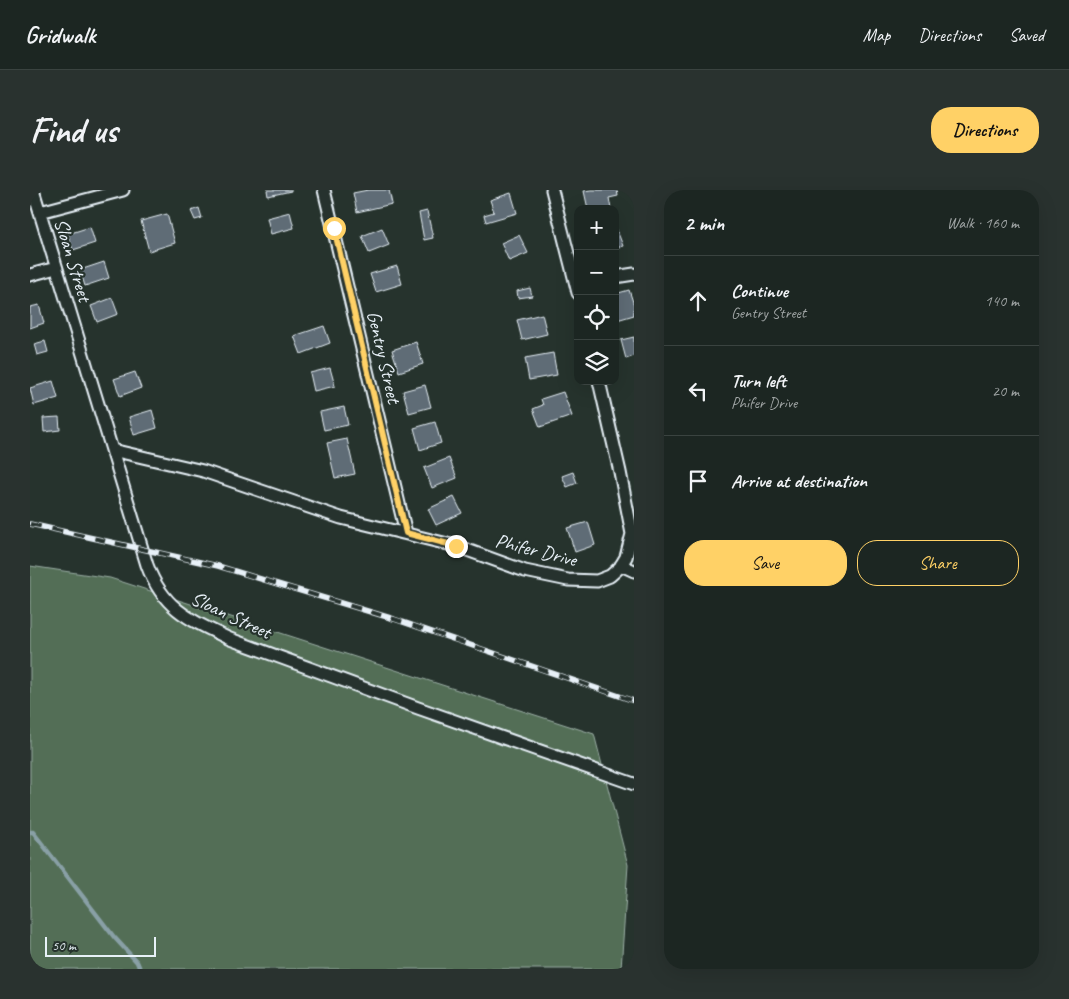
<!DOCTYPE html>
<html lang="en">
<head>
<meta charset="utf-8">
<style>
	body { margin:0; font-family:Caveat,sans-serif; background:#29322f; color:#f1f3f6 }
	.controls { position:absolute; right:15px; top:15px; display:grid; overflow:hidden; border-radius:10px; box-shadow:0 5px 20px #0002 }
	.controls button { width:45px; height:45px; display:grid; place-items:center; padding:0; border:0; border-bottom:1px solid #3a4340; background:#1c2622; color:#f1f3f6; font:25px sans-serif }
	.scale { position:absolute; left:15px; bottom:12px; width:111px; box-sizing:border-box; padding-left:5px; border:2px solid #e8f1f8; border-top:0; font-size:14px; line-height:18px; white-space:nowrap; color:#e8f1f8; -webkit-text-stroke:4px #26332d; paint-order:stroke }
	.stop { position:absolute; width:15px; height:15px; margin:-11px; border:4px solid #ffd166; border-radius:50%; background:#fff }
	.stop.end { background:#ffd166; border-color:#fff; box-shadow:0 1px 5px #0008 }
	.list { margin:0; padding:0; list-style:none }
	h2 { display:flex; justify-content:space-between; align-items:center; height:65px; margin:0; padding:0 20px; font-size:21px }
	h2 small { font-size:16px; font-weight:400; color:#a0a5a5 }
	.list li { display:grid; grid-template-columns:32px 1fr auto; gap:15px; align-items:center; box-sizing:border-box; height:90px; padding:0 20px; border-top:1px solid #3a4340 }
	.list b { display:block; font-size:19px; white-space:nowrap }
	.list p { margin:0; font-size:16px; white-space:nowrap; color:#a0a5a5 }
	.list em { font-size:16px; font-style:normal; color:#a0a5a5 }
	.actions { display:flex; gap:10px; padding:15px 20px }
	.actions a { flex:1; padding:11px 0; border:1px solid #ffd166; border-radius:20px; text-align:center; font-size:18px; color:#ffd166 }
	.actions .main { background:#ffd166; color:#111 }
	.icon { flex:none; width:28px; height:28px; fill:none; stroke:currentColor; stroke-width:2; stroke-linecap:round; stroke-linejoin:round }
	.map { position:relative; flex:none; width:604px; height:779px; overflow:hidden; border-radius:20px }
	header { display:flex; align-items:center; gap:30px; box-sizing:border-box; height:70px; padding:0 25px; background:#1c2622; border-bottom:1px solid #3a4340 }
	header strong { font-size:24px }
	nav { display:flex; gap:28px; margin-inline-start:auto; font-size:18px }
	.intro { display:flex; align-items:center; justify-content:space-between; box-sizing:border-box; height:120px; padding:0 30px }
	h1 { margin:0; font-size:35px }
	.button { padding:12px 22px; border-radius:20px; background:#ffd166; color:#111; font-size:18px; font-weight:700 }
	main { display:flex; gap:30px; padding:0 30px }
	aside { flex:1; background:#1c2622; border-radius:20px; box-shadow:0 5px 20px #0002 }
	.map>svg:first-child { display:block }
	.green { fill:#526e56; stroke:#9db0a7 }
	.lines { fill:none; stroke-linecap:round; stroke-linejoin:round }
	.stream { stroke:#89a0a6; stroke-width:4.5 }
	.building { fill:#5f6c76; stroke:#e8f1f8 }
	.minor-casing { stroke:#e8f1f8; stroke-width:15 }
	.minor { stroke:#26332d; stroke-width:11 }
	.rail-casing { stroke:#e8f1f8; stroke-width:5.5 }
	.rail { stroke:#26332d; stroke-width:4; stroke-dasharray:11; stroke-linecap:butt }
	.route { stroke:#ffd166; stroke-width:6 }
	.labels { text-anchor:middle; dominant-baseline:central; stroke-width:4.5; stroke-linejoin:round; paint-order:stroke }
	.street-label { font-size:20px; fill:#e8f1f8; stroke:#26332d }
</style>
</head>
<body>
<header>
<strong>Gridwalk</strong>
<nav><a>Map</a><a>Directions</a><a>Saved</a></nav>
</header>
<div class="intro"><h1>Find us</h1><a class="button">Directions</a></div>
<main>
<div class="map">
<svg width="604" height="779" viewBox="0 0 604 779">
	<rect width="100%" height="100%" fill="#26332d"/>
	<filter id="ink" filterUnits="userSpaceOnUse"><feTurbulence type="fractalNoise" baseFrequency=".02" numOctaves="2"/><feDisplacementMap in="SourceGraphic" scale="10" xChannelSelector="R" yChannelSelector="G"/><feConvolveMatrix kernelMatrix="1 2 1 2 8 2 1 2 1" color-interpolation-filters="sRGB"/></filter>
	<g filter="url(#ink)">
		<!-- green -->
		<path class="green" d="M0,376L80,388L564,544L598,675L591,779H0Z"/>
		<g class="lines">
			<!-- stream -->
			<path class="stream" d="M0,642H3L84,747L107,772L110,779"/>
		</g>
		<!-- building -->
		<path class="building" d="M237,0H261V1L238,6Z
			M338,0H359L362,14L327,22L323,3Z
			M561,0H587L588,6L579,8L581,19H558L554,1Z
			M481,3L487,23L456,32L454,25L464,22L460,10Z
			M169,18L172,28L165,30L161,21Z
			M397,21L403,48L394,50L389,23Z
			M260,22L264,38L241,44L237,28Z
			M137,24L145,53L119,61L111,31Z
			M585,35L593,56L585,58Z
			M60,37L65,53L43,60L38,44Z
			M352,38L359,55L339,63L332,46Z
			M489,45L498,63L479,71L471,53Z
			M74,72L79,88L55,96L50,80Z
			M367,76L372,94L346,102L340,84Z
			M500,98L502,106L488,108L487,101Z
			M599,100L604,115V125L587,130L585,104Z
			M82,108L88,124L67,132L61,116Z
			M9,115L14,133L0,138V117Z
			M512,124L517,144L492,150L487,130Z
			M294,136L300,153L271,164L264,146Z
			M604,147V166L596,169L591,150Z
			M15,151L18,162L7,165L4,154Z
			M386,152L393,174L369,182L362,160Z
			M523,163L527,185L499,190L495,168Z
			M300,178L305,196L284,201L280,183Z
			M105,182L111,198L90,206L84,189Z
			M23,191L28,208L4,215L0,198Z
			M395,195L401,217L379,223L373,201Z
			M533,202L542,226L510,237L503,219L513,215L511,209Z
			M314,217L318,235L294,240L290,222Z
			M122,220L127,238L104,245L99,227Z
			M29,227L30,240L14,242L13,228Z
			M405,232L411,253L390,260L384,238Z
			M317,249L325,284L305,288L297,253Z
			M419,268L427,288L402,298L394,278Z
			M543,282L547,293L537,297L532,286Z
			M424,307L432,323L406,335L398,319Z
			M558,332L565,355L545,362L537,338Z"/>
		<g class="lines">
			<defs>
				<path id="minor" d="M3,0L117,375C133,419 160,430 200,449L388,518L604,594
					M294,0L376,343
					M522,0L548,103
					M10,22L93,0
					M0,85L26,78
					M585,87L604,84
					M82,260L173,281L311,328L426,356L495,381L538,390L567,391L580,386L590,377L596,367L602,344L590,282L569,191
					M591,375L604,381"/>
			</defs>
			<!-- minor casing -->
			<use href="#minor" class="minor-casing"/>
			<!-- minor -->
			<use href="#minor" class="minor"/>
			<defs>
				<path id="rail" d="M0,334L188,376L364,429L604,511"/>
			</defs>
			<!-- rail casing -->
			<use href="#rail" class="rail-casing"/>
			<!-- rail -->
			<use href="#rail" class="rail"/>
		</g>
	</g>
	<g class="lines" filter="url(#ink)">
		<!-- route -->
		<path class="route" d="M304,38L376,343L426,356"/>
	</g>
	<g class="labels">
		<!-- street labels -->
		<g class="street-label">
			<text transform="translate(43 70) rotate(73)">Sloan Street</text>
			<text transform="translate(354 167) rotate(77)">Gentry Street</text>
			<text transform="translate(506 360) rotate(14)">Phifer Drive</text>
			<text transform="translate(201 425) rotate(25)">Sloan Street</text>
		</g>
	</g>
</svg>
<div class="controls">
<button>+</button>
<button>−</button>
<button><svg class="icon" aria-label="locate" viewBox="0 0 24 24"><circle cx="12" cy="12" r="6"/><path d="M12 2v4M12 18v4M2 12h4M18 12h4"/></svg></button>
<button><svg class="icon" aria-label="layers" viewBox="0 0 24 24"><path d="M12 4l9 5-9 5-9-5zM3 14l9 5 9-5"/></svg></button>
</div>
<div class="scale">50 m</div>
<div class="stop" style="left:304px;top:38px"></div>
<div class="stop end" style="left:426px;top:356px"></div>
</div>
<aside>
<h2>2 min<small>Walk · 160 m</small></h2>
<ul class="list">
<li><svg class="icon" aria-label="ahead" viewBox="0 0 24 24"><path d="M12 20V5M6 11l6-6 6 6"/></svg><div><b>Continue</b><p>Gentry Street</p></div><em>140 m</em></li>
<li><svg class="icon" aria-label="left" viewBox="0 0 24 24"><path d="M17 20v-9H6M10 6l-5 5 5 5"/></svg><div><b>Turn left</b><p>Phifer Drive</p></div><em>20 m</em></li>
<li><svg class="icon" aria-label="arrive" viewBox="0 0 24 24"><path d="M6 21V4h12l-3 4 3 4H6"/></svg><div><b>Arrive at destination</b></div></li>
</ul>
<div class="actions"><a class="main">Save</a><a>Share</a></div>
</aside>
</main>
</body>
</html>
